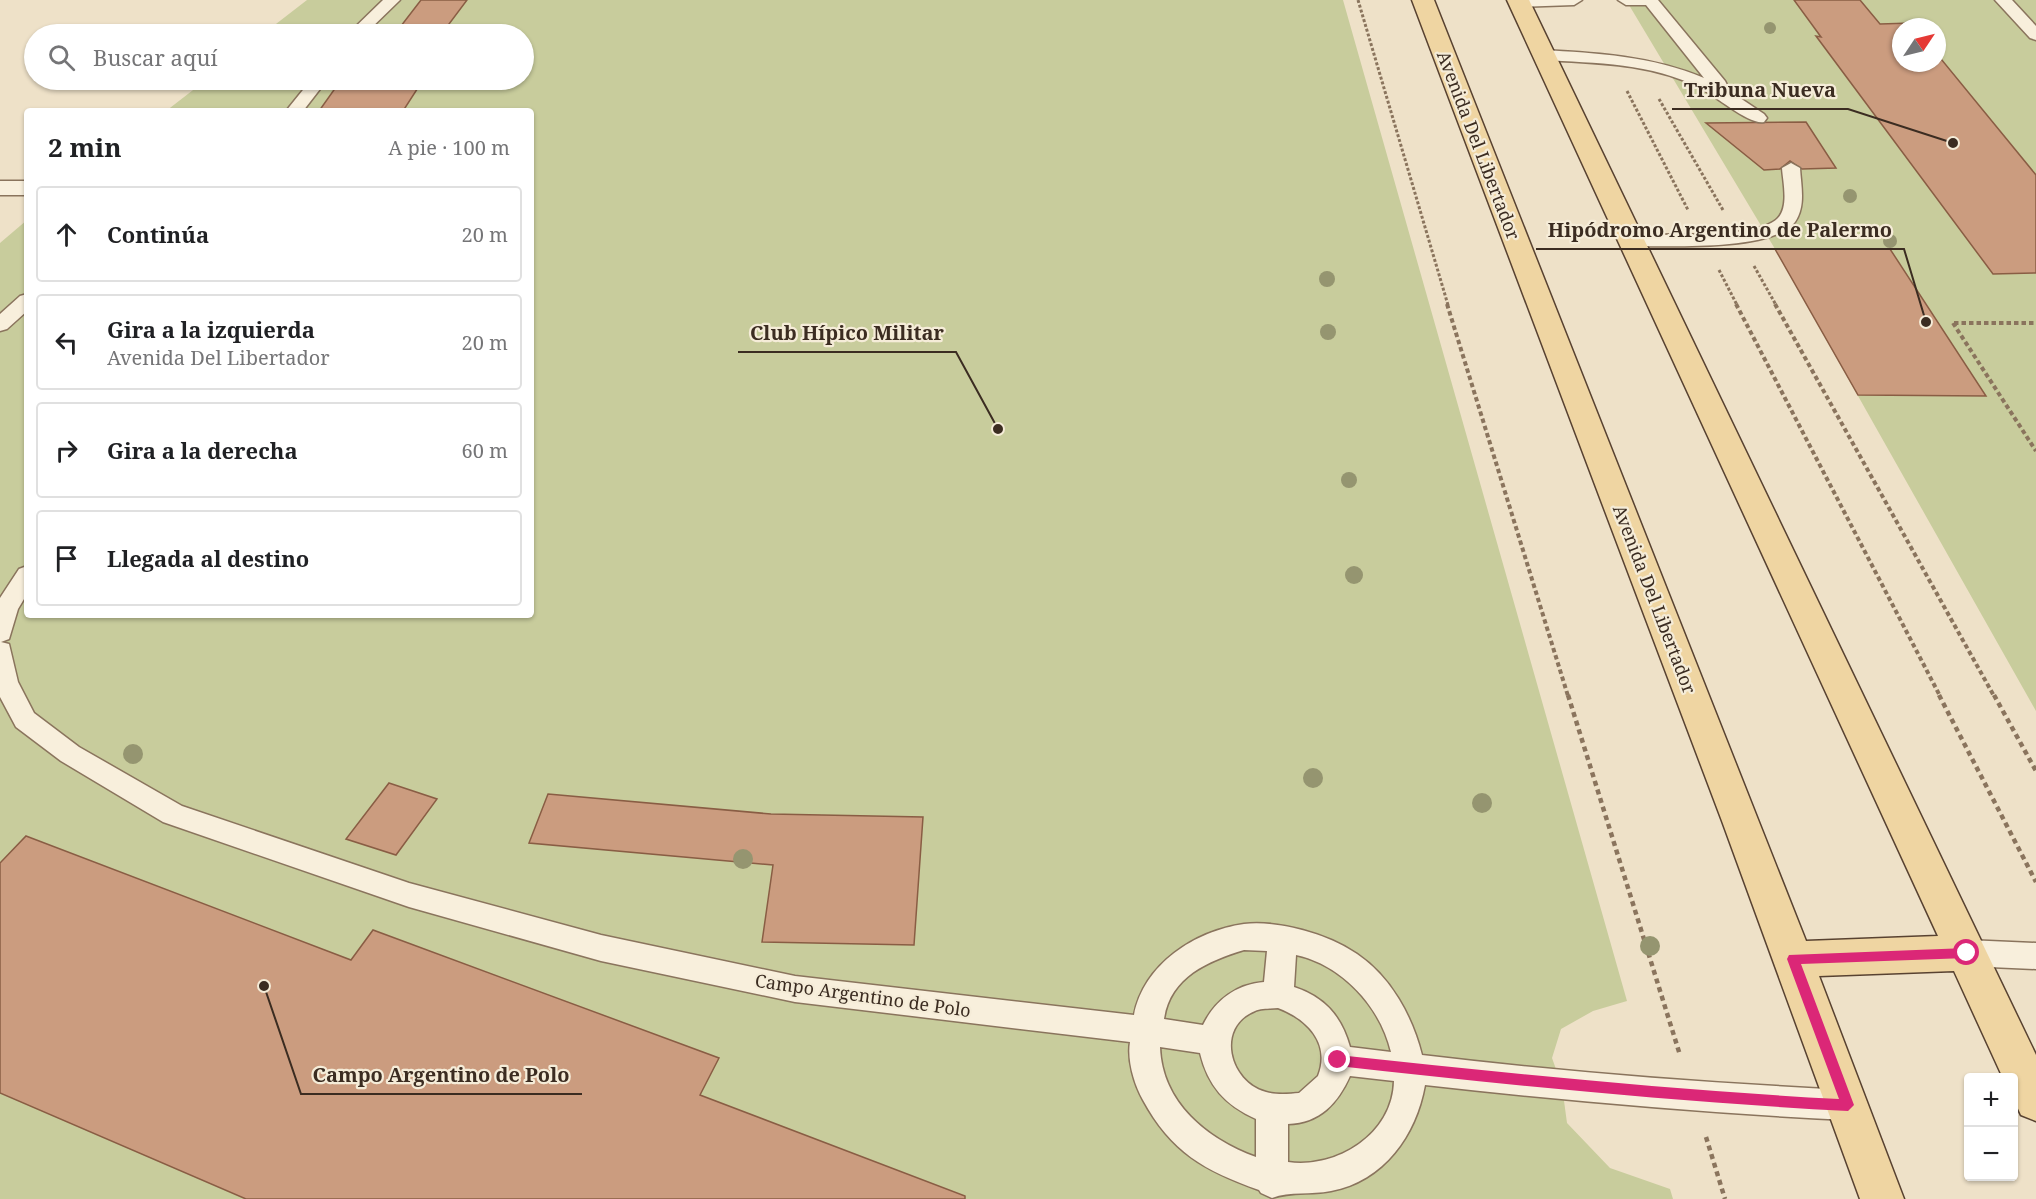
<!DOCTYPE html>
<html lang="es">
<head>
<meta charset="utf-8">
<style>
	body { margin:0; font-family:"Noto Serif",serif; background:#f6f6f6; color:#202124 }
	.controls { position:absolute; right:18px; bottom:18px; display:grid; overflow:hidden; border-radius:6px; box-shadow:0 2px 4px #0004 }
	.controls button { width:54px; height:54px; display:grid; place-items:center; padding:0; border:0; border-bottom:2px solid #e0e0e0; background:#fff; color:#202124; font:30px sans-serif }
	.compass { position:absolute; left:1892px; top:18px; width:54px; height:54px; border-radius:50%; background:#fff; box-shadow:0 2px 4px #0004; rotate:55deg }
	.stop { position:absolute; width:18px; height:18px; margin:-14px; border:4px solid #db2777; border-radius:50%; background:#fff }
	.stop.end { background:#db2777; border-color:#fff; box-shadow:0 2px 6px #0008 }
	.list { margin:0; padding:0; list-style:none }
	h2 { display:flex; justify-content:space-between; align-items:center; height:78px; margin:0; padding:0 24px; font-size:26px }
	h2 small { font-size:20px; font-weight:400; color:#757577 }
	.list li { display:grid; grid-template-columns:39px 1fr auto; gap:18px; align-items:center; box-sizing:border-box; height:96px; margin:0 12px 12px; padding:0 12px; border:2px solid #e0e0e0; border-radius:6px }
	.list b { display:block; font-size:22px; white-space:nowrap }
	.list p { margin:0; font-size:20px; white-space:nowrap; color:#757577 }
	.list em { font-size:20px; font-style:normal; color:#757577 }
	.icon { flex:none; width:33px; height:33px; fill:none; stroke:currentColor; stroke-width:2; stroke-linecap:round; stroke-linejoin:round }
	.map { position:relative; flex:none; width:2036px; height:1199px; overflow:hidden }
	.search { position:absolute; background:#fff; box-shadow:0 2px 4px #0004; left:24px; top:24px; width:510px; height:66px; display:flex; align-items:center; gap:15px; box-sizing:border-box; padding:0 21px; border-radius:33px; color:#757577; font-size:22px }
	.panel { position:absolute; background:#fff; box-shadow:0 2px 4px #0004; left:24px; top:108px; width:510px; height:510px; border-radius:6px }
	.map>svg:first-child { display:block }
	.green { fill:#c8cc9c; fill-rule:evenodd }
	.building { fill:#cb9c7f; stroke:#895d44; stroke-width:1.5 }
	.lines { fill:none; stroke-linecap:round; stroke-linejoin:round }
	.lane-casing { stroke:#8a745d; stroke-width:3 }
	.street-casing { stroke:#8a745d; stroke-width:3 }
	.primary-casing { stroke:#584231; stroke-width:3 }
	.path-far2 { stroke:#8a745d; stroke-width:3; stroke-dasharray:3 2; stroke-linecap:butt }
	.path-far1 { stroke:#8a745d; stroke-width:4; stroke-dasharray:4.5 3; stroke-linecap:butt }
	.path { stroke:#8a745d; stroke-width:4.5; stroke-dasharray:5 4; stroke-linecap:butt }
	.lane { fill:#f8efdc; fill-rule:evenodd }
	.street { fill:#f8efdc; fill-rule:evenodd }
	.primary { fill:#efd5a2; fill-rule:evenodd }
	.tree { fill:#959570 }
	.route { fill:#db2777 }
	.labels { text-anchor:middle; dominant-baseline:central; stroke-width:4.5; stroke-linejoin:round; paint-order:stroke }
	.street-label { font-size:18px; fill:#3b2c21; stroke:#f5ecd8 }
	.leader { fill:none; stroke:#3b2c21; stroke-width:2 }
	.callout-dot { fill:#3b2c21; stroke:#f5ecd8; stroke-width:2 }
	.callout-label { font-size:20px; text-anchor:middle; font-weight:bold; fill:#3b2c21; stroke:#f5ecd8; stroke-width:4.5; stroke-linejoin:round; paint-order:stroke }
</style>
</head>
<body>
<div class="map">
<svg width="2036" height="1199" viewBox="0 0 2036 1199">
	<rect width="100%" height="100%" fill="#eee1c8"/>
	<!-- green -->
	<path class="green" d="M307,0H1343L1627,1001L1593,1011L1561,1029L1552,1058L1562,1086L1567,1123L1610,1168L1670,1189L1673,1199H0V243L27,220V615H531V111H166L206,80H524V34H263Z
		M1626,0H2036V711L1775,249ZM1901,27H1937V63H1901Z"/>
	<!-- building -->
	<path class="building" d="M421,0H467L446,28H456L452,34H373L380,25L401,26Z
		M1794,0H1860L1880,24L1912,23L1915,27H1901V63H1937V54L2036,175V273L1993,274L1816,36L1821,37Z
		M341,80H423L403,111H319Z
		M1806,122L1836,168L1802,169L1790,161L1780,169L1764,170L1706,123Z
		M1775,249H1890L1986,396L1858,395Z
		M389,783L437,799L396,855L346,839Z
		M548,794L771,814L923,817L914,945L762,942L773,865L529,843Z
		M26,836L351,960L373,930L719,1058L700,1095L965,1196V1199H246L0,1093V863Z"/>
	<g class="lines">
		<defs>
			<path id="lane" d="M383,0H400L365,34H348Z
				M1513,0H1582L1574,5L1519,7L1514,5Z
				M1618,0H1658L1725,81L1727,85L1725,88L1764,114L1767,118L1764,122C1749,125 1716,96 1700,88C1652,63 1596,63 1542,60L1534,55L1542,50C1598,53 1652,56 1704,78L1646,5H1626Z
				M1995,0H2012L2036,26V40L2030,38Z
				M311,80H327L303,111H286Z
				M1791,163L1800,168C1801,186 1806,206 1795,222C1774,251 1667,246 1633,246L1624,240L1633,234C1663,235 1759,239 1778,218C1789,206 1783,182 1782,168Z
				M27,294V311L7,329L0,331V314L20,296Z
				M27,566V594L18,609L9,639L1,642L9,644L18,682L34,713L79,747L182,806L409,883L601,935L795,976L1134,1015C1144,964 1195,931 1244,924C1278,920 1328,934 1357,954C1391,977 1412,1016 1422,1055C1564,1072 1705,1083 1848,1090L1859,1094L1864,1105L1859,1116L1848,1120C1706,1113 1566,1101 1425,1085C1416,1135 1384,1181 1331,1191C1311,1195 1290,1191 1272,1198L1261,1193L1259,1190C1205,1171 1171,1152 1143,1100C1134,1084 1127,1060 1130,1042L795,1002L601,961L409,907L163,822L61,761L16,727L0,697V598L19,569ZM1244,950L1267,951L1264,982C1237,984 1215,1000 1203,1025L1164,1019C1170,977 1208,961 1244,950ZM1296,955C1342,965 1380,1006 1391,1052L1350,1047C1341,1015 1324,997 1294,987ZM1278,1008C1307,1019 1331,1043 1318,1076L1299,1093C1289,1094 1276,1095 1266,1092C1229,1082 1215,1027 1255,1011C1261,1008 1271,1009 1278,1008ZM1160,1047L1200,1053C1208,1086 1225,1105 1256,1119V1157C1207,1139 1162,1103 1160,1047ZM1350,1076L1394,1081C1393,1134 1337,1169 1288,1162V1124C1320,1123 1338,1103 1350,1076Z
				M1967,940L2036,943V969L1967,966L1957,962L1952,953L1957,944Z"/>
			<path id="street" d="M0,181H27V195H0Z"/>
			<path id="primary" d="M1412,0H1434L1806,941L1938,936L1507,0H1529L2036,1055V1121L2021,1115L2014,1100V1078H2003L1954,971L1819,976L1904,1199H1860L1722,821Z"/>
		</defs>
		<!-- lane casing -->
		<use href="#lane" class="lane-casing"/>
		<!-- street casing -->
		<use href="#street" class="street-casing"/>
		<!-- primary casing -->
		<use href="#primary" class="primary-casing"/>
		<!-- path-far2 -->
		<path class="path-far2" d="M1358,0L1448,305
			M1627,91L1688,210
			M1659,99L1723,210
			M1754,266L1776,305
			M1719,270L1737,305"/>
		<!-- path-far1 -->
		<path class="path-far1" d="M1447,304L1568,696
			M1736,304L1940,696
			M1775,304L1994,696
			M1953,323L2036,451
			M1954,323H2036"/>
		<!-- path -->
		<path class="path" d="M1568,695L1680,1055
			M1939,695L2036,882
			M1994,695L2036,771
			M1706,1137L1725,1199"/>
		<!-- lane -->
		<use href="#lane" class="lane"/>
		<!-- street -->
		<use href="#street" class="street"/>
		<!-- primary -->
		<use href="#primary" class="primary"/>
	</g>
	<!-- trees -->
	<g class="tree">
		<circle cx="1770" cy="28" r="6"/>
		<circle cx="1850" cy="196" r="7"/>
		<circle cx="1890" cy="241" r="7"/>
		<circle cx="1327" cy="279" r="8"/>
		<circle cx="1328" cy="332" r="8"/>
		<circle cx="1349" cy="480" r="8"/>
		<circle cx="1354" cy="575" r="9"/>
		<circle cx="133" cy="754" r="10"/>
		<circle cx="1313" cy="778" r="10"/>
		<circle cx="1482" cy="803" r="10"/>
		<circle cx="743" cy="859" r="10"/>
		<circle cx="1650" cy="946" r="10"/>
	</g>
	<!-- route -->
	<path class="route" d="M1967,948L1973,953L1967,958L1801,964L1854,1105L1848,1111C1677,1102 1508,1085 1338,1066L1332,1060L1338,1055C1505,1073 1671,1090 1839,1099L1787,959L1789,955Z"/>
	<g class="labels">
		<!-- street labels -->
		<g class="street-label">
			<text transform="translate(1479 145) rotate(69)">Avenida Del Libertador</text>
			<text transform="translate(1655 599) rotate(69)">Avenida Del Libertador</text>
			<text transform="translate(863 995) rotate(8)">Campo Argentino de Polo</text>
		</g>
	</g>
	<!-- callouts -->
	<path class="leader" d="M1953 143L1848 109H1672M1926 322L1904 249H1536M998 429L956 352H738M264 986L301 1094H582"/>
	<g class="callout-dot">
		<circle cx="1953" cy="143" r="6"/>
		<circle cx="1926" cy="322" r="6"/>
		<circle cx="998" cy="429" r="6"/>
		<circle cx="264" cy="986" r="6"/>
	</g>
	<g class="callout-label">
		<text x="1760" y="97">Tribuna Nueva</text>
		<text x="1720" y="237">Hipódromo Argentino de Palermo</text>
		<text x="847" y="340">Club Hípico Militar</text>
		<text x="441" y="1082">Campo Argentino de Polo</text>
	</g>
</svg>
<div class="controls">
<button>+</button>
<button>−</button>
</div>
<svg class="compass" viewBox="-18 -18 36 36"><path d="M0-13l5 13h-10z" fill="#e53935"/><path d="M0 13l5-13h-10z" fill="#757577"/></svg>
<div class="stop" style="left:1967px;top:953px"></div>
<div class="stop end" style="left:1338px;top:1060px"></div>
<div class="search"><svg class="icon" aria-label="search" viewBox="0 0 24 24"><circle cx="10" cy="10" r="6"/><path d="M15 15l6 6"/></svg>Buscar aquí</div>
<section class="panel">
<h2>2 min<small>A pie · 100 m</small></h2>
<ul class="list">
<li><svg class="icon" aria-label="ahead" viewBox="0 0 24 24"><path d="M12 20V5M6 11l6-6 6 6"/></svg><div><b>Continúa</b></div><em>20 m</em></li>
<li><svg class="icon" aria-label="left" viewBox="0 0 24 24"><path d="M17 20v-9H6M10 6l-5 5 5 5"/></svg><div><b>Gira a la izquierda</b><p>Avenida Del Libertador</p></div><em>20 m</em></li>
<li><svg class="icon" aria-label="right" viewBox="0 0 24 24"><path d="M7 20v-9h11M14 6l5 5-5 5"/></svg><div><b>Gira a la derecha</b></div><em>60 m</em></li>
<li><svg class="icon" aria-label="arrive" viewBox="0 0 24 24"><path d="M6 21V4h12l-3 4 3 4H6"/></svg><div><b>Llegada al destino</b></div></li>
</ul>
</section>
</div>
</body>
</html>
